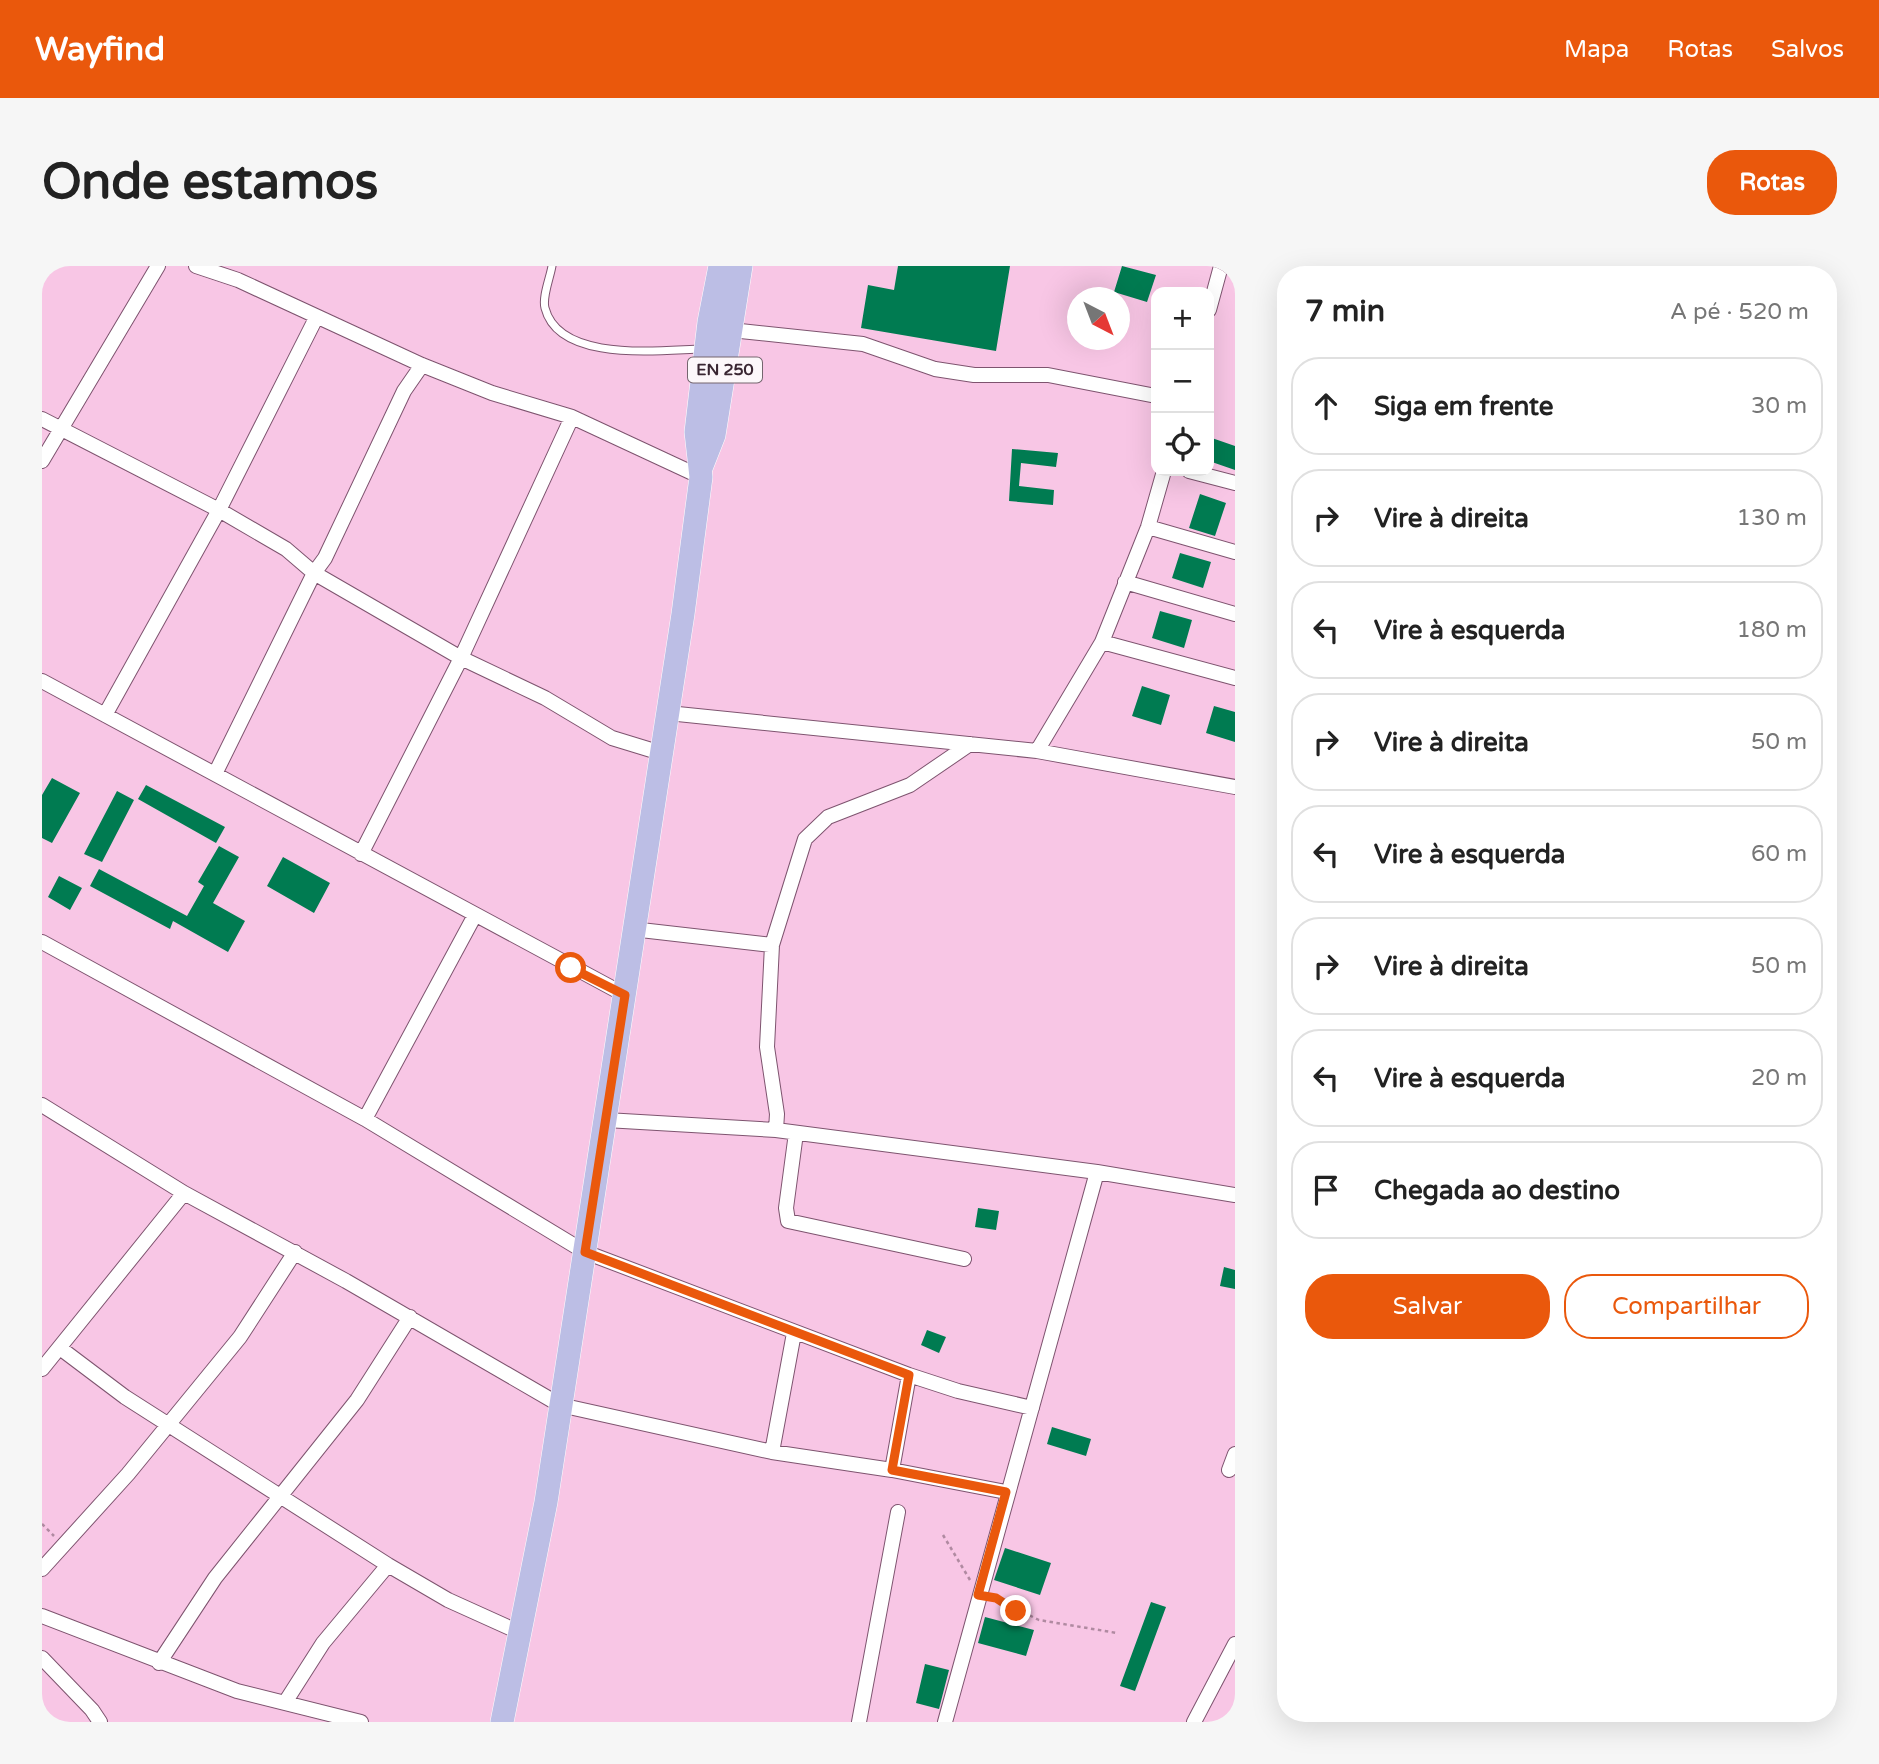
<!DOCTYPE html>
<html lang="pt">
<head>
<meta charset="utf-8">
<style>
	body { margin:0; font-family:"Varela Round",sans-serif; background:#f6f6f6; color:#222 }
	.controls { position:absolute; right:21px; top:21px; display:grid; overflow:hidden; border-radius:14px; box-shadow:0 7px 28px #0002 }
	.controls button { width:63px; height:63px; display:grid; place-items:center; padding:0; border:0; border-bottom:2px solid #e0e0e0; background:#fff; color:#222; font:35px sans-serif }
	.compass { position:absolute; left:1025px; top:21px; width:63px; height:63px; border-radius:50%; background:#fff; box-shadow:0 7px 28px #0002; rotate:138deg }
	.stop { position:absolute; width:21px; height:21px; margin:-16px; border:5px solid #ea580c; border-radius:50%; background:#fff }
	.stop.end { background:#ea580c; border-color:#fff; box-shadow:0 2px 7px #0008 }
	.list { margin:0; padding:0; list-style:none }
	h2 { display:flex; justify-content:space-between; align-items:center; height:91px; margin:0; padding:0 28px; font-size:30px }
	h2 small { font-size:23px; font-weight:400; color:#767676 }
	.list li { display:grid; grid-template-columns:46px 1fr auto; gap:21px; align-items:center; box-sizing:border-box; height:98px; margin:0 14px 14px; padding:0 14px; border:2px solid #e0e0e0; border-radius:28px }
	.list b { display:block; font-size:26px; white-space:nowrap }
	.list em { font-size:23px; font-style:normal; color:#767676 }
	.actions { display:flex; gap:14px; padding:21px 28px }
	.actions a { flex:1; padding:16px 0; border:2px solid #ea580c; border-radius:28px; text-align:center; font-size:24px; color:#ea580c }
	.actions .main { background:#ea580c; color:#fff }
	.icon { flex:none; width:38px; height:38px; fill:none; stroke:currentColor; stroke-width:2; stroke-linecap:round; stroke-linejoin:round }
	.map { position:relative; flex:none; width:1193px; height:1456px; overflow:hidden; border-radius:28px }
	header { display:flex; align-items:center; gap:42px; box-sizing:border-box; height:98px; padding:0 35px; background:#ea580c; color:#fff }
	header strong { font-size:33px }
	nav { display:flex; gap:38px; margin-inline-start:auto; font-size:24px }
	.intro { display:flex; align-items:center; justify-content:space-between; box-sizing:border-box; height:168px; padding:0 42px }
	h1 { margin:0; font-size:49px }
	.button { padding:18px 32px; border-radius:28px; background:#ea580c; color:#fff; font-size:24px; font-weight:700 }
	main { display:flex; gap:42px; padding:0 42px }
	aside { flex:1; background:#fff; border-radius:28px; box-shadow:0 7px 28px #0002 }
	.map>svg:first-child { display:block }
	.building { fill:#007b51 }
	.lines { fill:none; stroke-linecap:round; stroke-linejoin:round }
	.lane-casing { stroke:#7e546f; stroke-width:9 }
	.street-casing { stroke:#7e546f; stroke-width:16 }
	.primary-casing { stroke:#fff; stroke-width:24 }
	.path { stroke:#b08aa1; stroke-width:2.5; stroke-dasharray:3.5 3.5; stroke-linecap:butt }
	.lane { stroke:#fff; stroke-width:7 }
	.street { stroke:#fff; stroke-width:14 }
	.primary { stroke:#bcbee5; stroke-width:23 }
	.route { stroke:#ea580c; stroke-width:9 }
	.labels { text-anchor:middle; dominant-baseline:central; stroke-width:7; stroke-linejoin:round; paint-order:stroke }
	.shield { fill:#fcf7fa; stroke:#74656e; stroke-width:2 }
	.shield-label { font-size:16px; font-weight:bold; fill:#392632 }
</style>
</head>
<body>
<header>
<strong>Wayfind</strong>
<nav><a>Mapa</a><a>Rotas</a><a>Salvos</a></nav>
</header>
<div class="intro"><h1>Onde estamos</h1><a class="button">Rotas</a></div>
<main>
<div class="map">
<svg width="1193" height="1456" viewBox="0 0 1193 1456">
	<rect width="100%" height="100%" fill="#f8c6e5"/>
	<!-- building -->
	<path class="building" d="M856,0H968L954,85L819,62L826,19L852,24Z
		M1080,0L1114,9L1105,36L1072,26Z
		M1167,171L1193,180V204L1167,195Z
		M970,183L1016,187L1014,201L979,197L977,220L1012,224L1011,239L967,235Z
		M1158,228L1184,237L1173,270L1147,262Z
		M1138,287L1169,296L1161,322L1130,312Z
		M1118,345L1150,354L1142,382L1110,372Z
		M1100,420L1128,429L1119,459L1090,450Z
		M1172,440L1193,446V476L1164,467Z
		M10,512L38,527L10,577L0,572V529Z
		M104,519L183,561L174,577L96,533Z
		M75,525L92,534L60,596L42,588Z
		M177,580L197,591L171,637L203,655L186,686L131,655L128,663L48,620L57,603L145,650L162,620L156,616Z
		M241,591L288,617L272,647L225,620Z
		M17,610L40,622L28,644L6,631Z
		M936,942L957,945L954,964L933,961Z
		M1182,1001L1193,1004V1023L1178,1020Z
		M885,1064L904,1071L897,1087L879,1079Z
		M1010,1161L1049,1173L1044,1190L1005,1178Z
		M963,1282L1009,1297L998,1329L952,1314Z
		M1109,1336L1124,1341L1093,1425L1078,1420Z
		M943,1351L992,1364L984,1390L936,1377Z
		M883,1398L907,1404L897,1443L874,1437Z"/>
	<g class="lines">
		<defs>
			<path id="lane" d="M510,0C508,12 500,31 503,42C517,97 618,84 660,83"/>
			<path id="street" d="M154,0L196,14L380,99L450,127L530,151L659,211
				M1167,44L1179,0
				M689,64L821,78L893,103L932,109H1006L1114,130
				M0,153L177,244L244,283L272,307L419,392L503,432L570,472L619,487
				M0,195L116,0
				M1147,205L1193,217
				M1106,261L1193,286
				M1083,316L1193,348
				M1060,376L1193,412
				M0,415L583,729
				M626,447L995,485L1193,521
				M63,449L177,244L274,52
				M995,485L1060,376L1106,261L1122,205
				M173,508L272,307L283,292L362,125L380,99
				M319,588L419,392L530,151
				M590,663L730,679L763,573L786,551L868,519L928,478
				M0,676L323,853L543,986L867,1109L916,1125L990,1142
				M730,679L725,781L735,848L734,864
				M0,839L142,927L304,1015L518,1139L730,1186L850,1204L964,1226
				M323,853L433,649
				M564,854L734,864L1055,906L1193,929
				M754,867L744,942L746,955L922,993
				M18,1082L83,1131L346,1299L406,1334L479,1367
				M0,1103L142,927
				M730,1186L752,1067
				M850,1204L867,1109
				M1187,1204L1193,1188
				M0,1303L86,1208L198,1071L253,986
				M0,1350L195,1425L319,1456
				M0,1392L50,1444L58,1456
				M117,1397L173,1312L315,1134L368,1051
				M244,1435L281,1377L346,1299
				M817,1456L856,1246
				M903,1456L1055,906
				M1152,1456L1193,1378"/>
			<path id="primary" d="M659,202L672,169L699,0
				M460,1456L504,1236L641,348L659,211L654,166L667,56L678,0"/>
		</defs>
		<!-- lane casing -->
		<use href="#lane" class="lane-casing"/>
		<!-- street casing -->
		<use href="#street" class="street-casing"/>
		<!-- primary casing -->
		<use href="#primary" class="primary-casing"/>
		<!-- path -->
		<path class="path" d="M0,1258L12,1270
			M901,1269L928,1314
			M950,1331L997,1354L1075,1367"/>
		<!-- lane -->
		<use href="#lane" class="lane"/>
		<!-- street -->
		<use href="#street" class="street"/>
		<!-- primary -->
		<use href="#primary" class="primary"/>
	</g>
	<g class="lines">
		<!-- route -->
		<path class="route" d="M529,702L583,729L543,986L867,1109L850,1204L964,1226L936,1329L954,1332L974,1345"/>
	</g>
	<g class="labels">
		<!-- shield labels -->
		<rect class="shield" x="646" y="91.5" width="74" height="25" rx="5"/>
		<g class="shield-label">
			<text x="683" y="104">EN 250</text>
		</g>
	</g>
</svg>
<div class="controls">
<button>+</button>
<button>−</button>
<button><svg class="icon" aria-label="locate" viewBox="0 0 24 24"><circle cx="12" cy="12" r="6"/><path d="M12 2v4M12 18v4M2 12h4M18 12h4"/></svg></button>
</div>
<svg class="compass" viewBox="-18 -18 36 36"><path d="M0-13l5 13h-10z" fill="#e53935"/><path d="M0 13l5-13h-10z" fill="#767676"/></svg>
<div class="stop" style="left:529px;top:702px"></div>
<div class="stop end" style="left:974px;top:1345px"></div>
</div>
<aside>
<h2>7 min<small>A pé · 520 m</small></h2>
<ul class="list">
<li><svg class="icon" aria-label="ahead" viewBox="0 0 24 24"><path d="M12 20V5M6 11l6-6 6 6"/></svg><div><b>Siga em frente</b></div><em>30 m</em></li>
<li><svg class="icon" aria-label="right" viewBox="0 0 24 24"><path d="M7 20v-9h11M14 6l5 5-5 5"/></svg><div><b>Vire à direita</b></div><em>130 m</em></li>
<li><svg class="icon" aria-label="left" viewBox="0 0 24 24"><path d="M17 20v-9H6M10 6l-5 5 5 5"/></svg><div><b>Vire à esquerda</b></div><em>180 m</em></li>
<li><svg class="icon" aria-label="right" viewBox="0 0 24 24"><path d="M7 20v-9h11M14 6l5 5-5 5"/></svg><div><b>Vire à direita</b></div><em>50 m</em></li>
<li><svg class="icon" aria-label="left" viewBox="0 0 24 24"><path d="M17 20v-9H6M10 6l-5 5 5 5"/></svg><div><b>Vire à esquerda</b></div><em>60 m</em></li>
<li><svg class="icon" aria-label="right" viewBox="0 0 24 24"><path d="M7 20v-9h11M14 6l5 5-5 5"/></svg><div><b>Vire à direita</b></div><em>50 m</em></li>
<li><svg class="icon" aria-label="left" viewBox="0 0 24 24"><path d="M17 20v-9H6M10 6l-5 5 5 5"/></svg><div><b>Vire à esquerda</b></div><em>20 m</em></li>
<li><svg class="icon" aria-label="arrive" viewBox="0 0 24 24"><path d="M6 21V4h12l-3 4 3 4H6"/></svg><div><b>Chegada ao destino</b></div></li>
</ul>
<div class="actions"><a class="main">Salvar</a><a>Compartilhar</a></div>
</aside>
</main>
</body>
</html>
